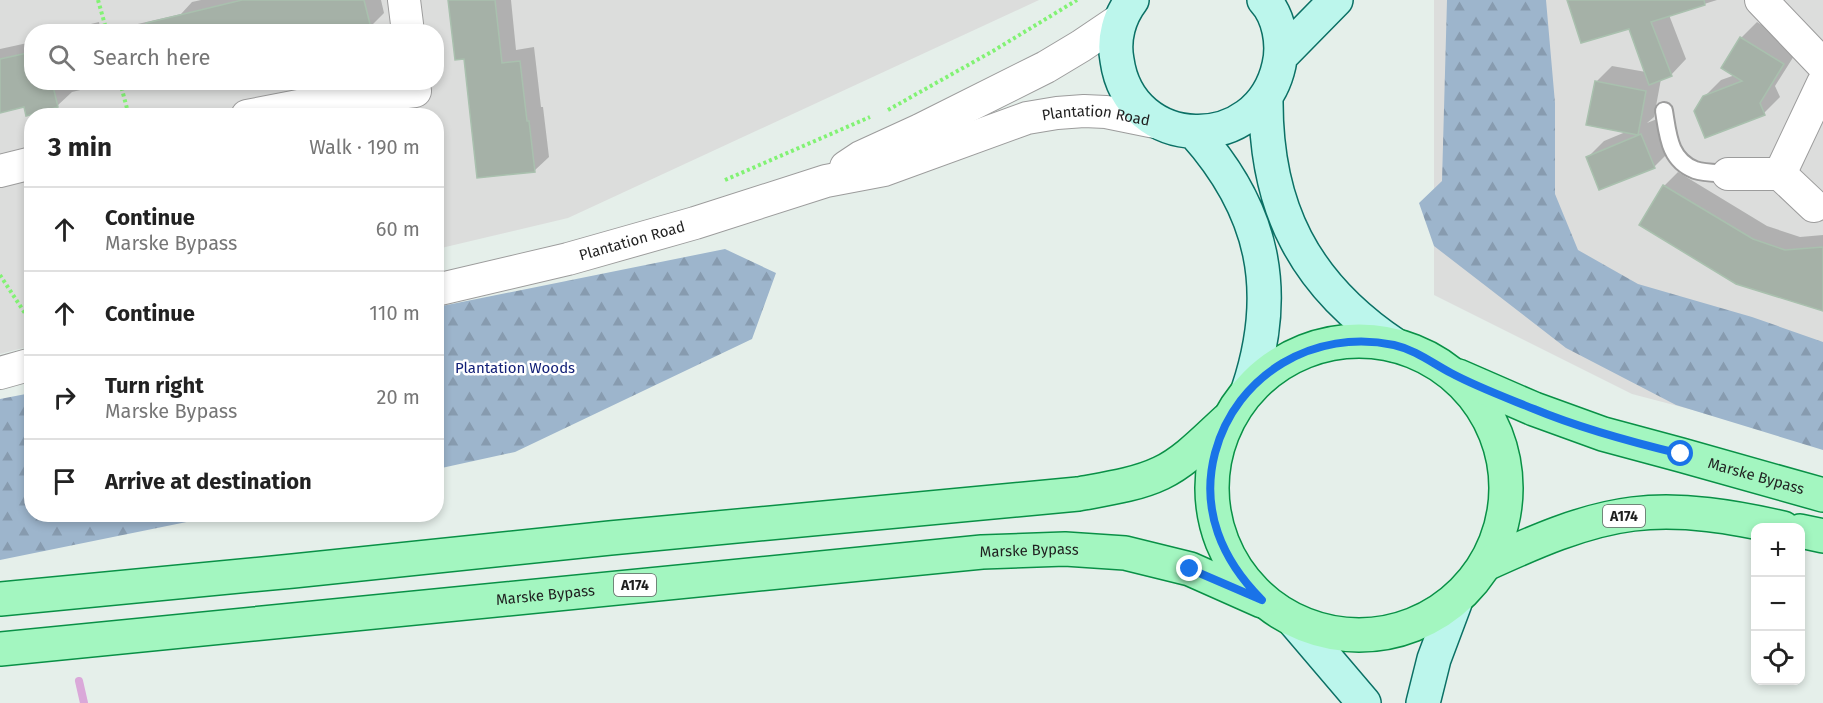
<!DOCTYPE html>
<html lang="en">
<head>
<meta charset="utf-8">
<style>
	body { margin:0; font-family:"Fira Sans",sans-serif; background:#f2f2f2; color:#222 }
	.controls { position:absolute; right:18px; bottom:18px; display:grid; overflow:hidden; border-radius:12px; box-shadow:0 3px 9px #0003 }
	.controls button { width:54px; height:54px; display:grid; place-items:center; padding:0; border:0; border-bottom:2px solid #e0e0e0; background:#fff; color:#222; font:30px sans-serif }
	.stop { position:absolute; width:18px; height:18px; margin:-14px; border:4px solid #1a73e8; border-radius:50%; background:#fff }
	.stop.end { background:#1a73e8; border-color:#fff; box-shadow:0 2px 6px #0008 }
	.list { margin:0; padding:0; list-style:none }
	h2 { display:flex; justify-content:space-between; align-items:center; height:78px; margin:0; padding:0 24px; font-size:26px }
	h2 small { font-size:20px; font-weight:400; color:#767676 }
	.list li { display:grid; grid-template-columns:39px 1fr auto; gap:18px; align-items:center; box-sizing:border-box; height:84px; padding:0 24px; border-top:2px solid #e0e0e0 }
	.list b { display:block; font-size:22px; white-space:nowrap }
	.list p { margin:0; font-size:20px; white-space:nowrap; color:#767676 }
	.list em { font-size:20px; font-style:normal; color:#767676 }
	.icon { flex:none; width:33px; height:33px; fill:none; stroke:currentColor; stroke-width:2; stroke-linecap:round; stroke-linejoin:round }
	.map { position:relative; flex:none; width:1823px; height:703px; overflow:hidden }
	.search { position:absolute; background:#fff; box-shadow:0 3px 9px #0003; left:24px; top:24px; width:420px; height:66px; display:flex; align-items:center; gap:15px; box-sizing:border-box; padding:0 21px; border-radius:24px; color:#767676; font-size:22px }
	.panel { position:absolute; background:#fff; box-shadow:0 3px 9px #0003; left:24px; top:108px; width:420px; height:414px; border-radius:24px }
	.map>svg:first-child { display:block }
	.residential { fill:#dcdddc; fill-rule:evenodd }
	.forest { fill:url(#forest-firs) }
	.shadow { fill:#0003 }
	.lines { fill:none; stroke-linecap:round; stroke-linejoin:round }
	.stream { stroke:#daa8d9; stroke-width:8 }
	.building { fill:#a5b1a7; stroke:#a9c0ae; stroke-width:1.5 }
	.lane-casing { stroke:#9c9c9c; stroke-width:20 }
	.street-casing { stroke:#9c9c9c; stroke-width:34 }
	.secondary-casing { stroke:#0b7065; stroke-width:36 }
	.primary-casing { stroke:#099046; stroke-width:36 }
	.path { stroke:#82f274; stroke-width:4; stroke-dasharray:3 3; stroke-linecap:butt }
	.lane { stroke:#fff; stroke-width:16 }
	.street { stroke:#fff; stroke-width:32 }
	.secondary { stroke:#bcf6ec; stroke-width:33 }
	.primary { stroke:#a3f6c0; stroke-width:33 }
	.route { stroke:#1a73e8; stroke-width:8 }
	.labels { text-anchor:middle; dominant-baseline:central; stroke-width:5; stroke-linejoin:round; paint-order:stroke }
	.shield { fill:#fff; stroke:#626262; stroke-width:1.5 }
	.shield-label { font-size:14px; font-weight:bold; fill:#1f1f1f }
	.street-label { font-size:15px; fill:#1f1f1f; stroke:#fff }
	.park-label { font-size:15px; fill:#122077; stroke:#fff }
</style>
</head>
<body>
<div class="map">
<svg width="1823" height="703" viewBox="0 0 1823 703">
	<defs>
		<pattern id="forest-firs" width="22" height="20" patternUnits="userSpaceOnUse" patternTransform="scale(1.5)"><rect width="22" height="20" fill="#9db5cc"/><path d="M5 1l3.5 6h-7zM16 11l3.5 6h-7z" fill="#879baf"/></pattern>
	</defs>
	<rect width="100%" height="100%" fill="#e5efea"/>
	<!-- residential -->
	<path class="residential" d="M0,0H1039L568,218L437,249L436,116H32L31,346L0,354ZM32,32H436V82H32Z
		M1434,0H1823V444L1632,394L1434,295Z"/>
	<!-- forest -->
	<path class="forest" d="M1447,0H1546L1555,103V194L1578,250L1638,284L1752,317L1823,342V450L1676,405L1566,348L1434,246L1419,203L1442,181Z
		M725,249L776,273L752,339L515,452L437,469V307Z
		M31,393L32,514L221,515L0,560V399Z"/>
	<!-- shadow -->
	<path class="shadow" d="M201,0H381L384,13L370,27L350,32H103L181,14L192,2Z
		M450,0H511L516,50L534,47L541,107H543L549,157L534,171L465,57Z
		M1569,0H1717L1669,15L1686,59L1671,75L1661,79L1654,117L1647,123L1657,119L1670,151L1654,167L1588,157L1604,141L1628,131L1596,82L1612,66L1646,72L1629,27Z
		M99,22L101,32H58Z
		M1757,22L1799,48L1775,86L1780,97L1764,113L1704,97L1721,80L1735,75L1741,38Z
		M32,42V82H100L97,86L72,92L57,106H25L0,112V49Z
		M1678,172L1767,226L1800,237L1823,235V307L1664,186Z"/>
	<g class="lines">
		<!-- stream -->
		<path class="stream" d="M79,681L84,703"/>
	</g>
	<!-- building -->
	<path class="building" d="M242,0H364L371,28L357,32H147L146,23Z
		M448,0H495L502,63L520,61L527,121H529L535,172L477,178L464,59L455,60Z
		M1567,0H1704L1705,5L1651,22L1672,76L1649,85L1629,29L1581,43Z
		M1740,37L1784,64L1760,103L1765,115L1705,138L1694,111L1703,96L1742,81L1721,68Z
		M32,52V82H52L58,107L26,116L24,107L0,113V59Z
		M1595,81L1646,91L1638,135L1586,125Z
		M1641,134L1655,168L1599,190L1586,157Z
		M1663,185L1753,239L1785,250L1823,247V311L1736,284L1639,225Z"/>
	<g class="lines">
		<defs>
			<path id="lane" d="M1664,111C1668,135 1669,160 1695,170C1705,173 1718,173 1728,174"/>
			<g id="street">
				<path d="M404,0L408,32"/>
				<path d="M1761,0L1823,65"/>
				<path d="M247,116L314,103L415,91"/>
				<path d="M846,167L861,157L920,130L1046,67L1081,46L1121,19"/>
				<path d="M0,171L32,163"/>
				<path d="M1728,174H1780L1814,206"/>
				<path d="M1780,174L1823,83"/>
				<path id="s1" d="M436,290L568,259L695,223L826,181L884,170L1027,118L1057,113L1084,111L1106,112L1160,123"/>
				<path d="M0,373L32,364"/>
			</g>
			<path id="secondary" d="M1132,0C1119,17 1113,39 1117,60C1130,153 1259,156 1279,65C1284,44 1279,16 1264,0
				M1281,56L1336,0
				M1266,98C1265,207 1304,284 1395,345
				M1194,132C1264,210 1281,291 1248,390
				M1295,622L1364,703
				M1423,703L1434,659L1455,603"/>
			<g id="primary">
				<circle cx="1359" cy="488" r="147"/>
				<path id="s2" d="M1458,376L1534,409L1603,434L1681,455L1823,495"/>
				<path d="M1800,531L1823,536"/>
				<path d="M1486,564C1532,543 1583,520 1633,514C1683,508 1734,517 1783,528"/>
				<path d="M0,599L293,571L610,538L1078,494C1105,489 1136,485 1161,473C1186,461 1206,439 1227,420"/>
				<path id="s3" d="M0,649L982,552L1065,549L1125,553L1190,569L1262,601"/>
			</g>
		</defs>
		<!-- lane casing -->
		<use href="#lane" class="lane-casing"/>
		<!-- street casing -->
		<use href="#street" class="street-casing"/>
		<!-- secondary casing -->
		<use href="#secondary" class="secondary-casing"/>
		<!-- primary casing -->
		<use href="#primary" class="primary-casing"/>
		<!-- path -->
		<path class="path" d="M98,0L107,32
			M120,82L129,116
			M888,110L993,51L1077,0
			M725,180L870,117
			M0,275L32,324"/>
		<!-- lane -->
		<use href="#lane" class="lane"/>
		<!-- street -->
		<use href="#street" class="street"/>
		<!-- secondary -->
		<use href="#secondary" class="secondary"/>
		<!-- primary -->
		<use href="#primary" class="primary"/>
	</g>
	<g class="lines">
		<!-- route -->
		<path class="route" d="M1190,569L1262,600C1222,560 1200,510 1215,453C1236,374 1315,328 1394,345C1416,350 1432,363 1451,373C1477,387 1507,398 1534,409C1582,429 1631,442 1681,454"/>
	</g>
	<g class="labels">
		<!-- shield labels -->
		<g class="shield">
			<rect x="1603" y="505" width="42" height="22" rx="4.5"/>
			<rect x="614" y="574" width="42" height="22" rx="4.5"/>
		</g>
		<g class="shield-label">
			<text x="1624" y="516">A174</text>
			<text x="635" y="585">A174</text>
		</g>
		<!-- street labels -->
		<g class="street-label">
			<text stroke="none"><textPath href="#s1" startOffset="686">Plantation Road</textPath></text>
			<text stroke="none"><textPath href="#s1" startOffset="202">Plantation Road</textPath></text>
			<text stroke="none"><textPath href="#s2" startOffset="315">Marske Bypass</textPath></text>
			<text stroke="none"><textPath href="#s3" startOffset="1034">Marske Bypass</textPath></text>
			<text stroke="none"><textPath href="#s3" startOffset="548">Marske Bypass</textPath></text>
		</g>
		<!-- park labels -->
		<g class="park-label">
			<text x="515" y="368">Plantation Woods</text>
		</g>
	</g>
</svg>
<div class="controls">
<button>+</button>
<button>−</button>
<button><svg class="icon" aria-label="locate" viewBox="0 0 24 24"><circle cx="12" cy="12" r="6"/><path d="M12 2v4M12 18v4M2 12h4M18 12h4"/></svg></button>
</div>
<div class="stop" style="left:1681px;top:454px"></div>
<div class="stop end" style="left:1190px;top:569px"></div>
<div class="search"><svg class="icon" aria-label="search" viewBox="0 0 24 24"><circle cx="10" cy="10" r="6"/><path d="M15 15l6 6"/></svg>Search here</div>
<section class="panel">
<h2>3 min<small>Walk · 190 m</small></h2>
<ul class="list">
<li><svg class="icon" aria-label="ahead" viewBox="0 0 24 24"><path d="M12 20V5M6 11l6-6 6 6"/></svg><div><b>Continue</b><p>Marske Bypass</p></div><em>60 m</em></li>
<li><svg class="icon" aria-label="ahead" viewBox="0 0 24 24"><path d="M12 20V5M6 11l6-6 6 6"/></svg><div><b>Continue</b></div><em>110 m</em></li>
<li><svg class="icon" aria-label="right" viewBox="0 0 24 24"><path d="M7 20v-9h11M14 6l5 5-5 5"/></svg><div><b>Turn right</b><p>Marske Bypass</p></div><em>20 m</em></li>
<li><svg class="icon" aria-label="arrive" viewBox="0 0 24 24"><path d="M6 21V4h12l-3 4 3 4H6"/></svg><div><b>Arrive at destination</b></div></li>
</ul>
</section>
</div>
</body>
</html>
